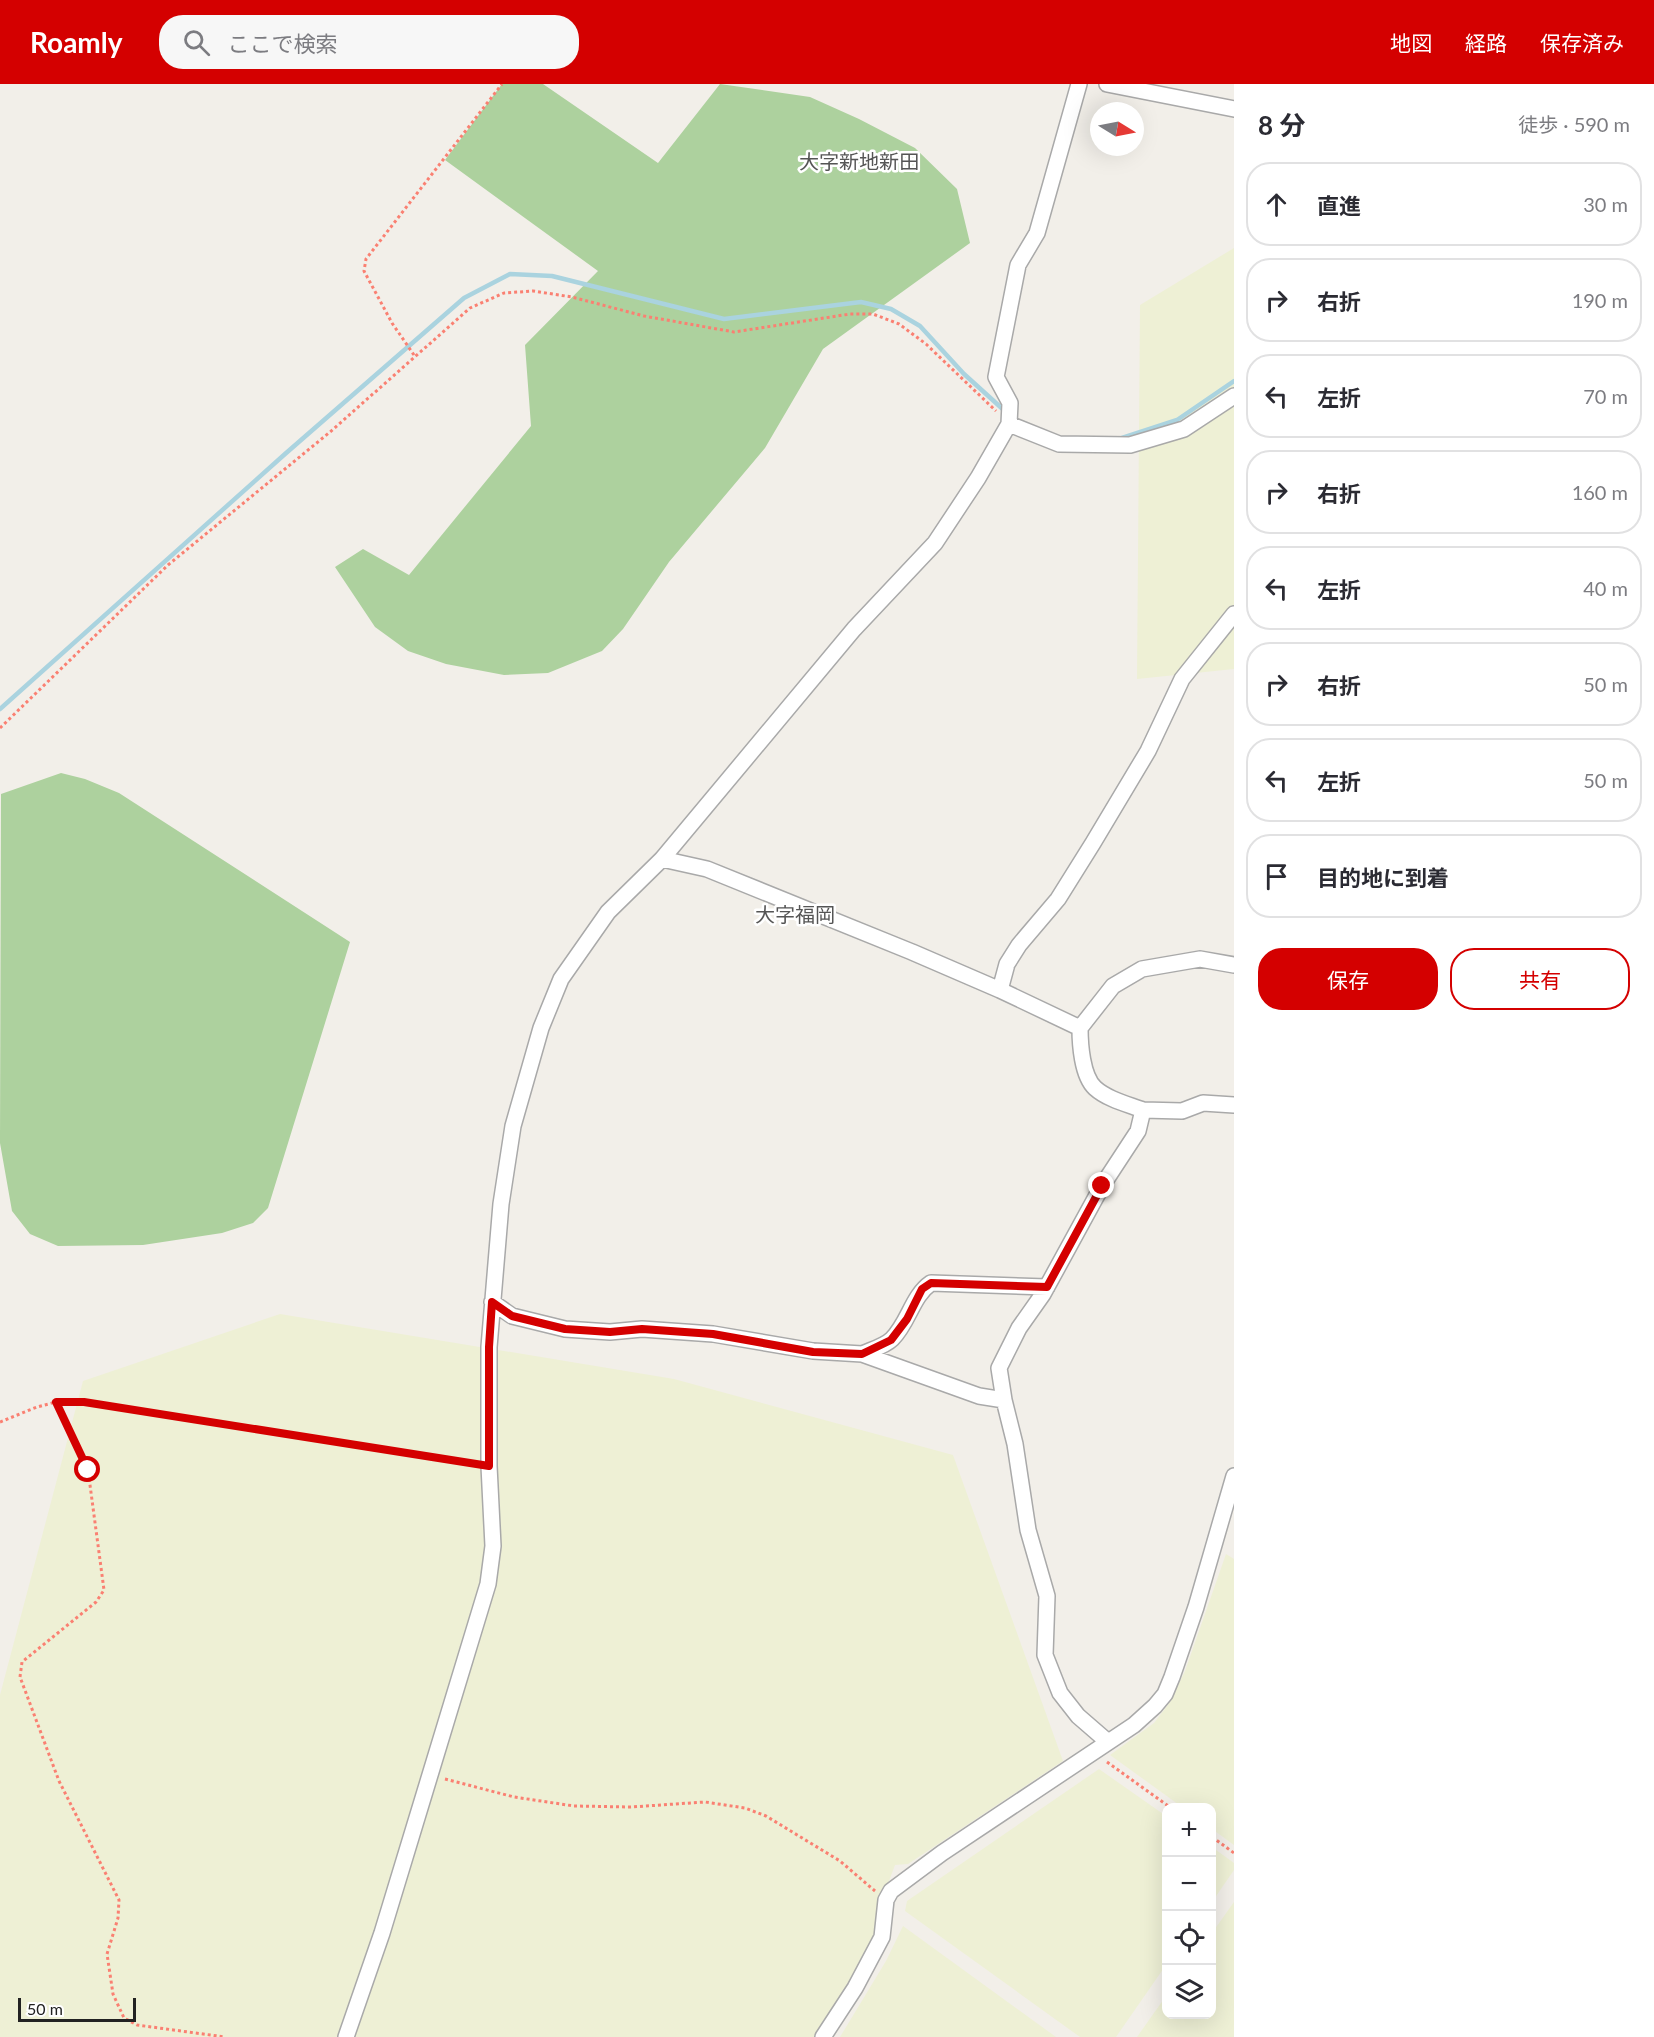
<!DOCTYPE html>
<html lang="ja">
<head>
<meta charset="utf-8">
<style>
	body { margin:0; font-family:Lato,"Noto Sans JP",sans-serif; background:#f7f7f7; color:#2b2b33 }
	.controls { position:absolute; right:18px; bottom:18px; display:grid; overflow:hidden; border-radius:12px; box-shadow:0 6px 24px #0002 }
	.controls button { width:54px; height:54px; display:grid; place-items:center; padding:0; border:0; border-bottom:2px solid #e1e1e2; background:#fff; color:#2b2b33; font:30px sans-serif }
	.compass { position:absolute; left:1090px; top:18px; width:54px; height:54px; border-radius:50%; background:#fff; box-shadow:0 6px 24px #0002; rotate:100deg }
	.scale { position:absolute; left:18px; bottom:15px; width:118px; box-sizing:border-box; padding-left:6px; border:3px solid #222; border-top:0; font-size:16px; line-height:21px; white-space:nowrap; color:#222; -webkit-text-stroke:4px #fff; paint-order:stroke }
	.stop { position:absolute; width:18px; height:18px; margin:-14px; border:4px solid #d40000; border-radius:50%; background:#fff }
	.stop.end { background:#d40000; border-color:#fff; box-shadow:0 2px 6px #0008 }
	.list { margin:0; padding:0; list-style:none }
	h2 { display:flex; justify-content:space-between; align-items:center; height:78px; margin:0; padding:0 24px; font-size:26px }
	h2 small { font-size:20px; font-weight:400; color:#7c7c81 }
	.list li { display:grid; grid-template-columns:39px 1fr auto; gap:18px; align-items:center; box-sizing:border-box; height:84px; margin:0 12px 12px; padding:0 12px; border:2px solid #e1e1e2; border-radius:24px }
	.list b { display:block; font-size:22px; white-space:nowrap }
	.list em { font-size:20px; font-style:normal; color:#7c7c81 }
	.actions { display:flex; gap:12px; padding:18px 24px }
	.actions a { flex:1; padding:14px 0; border:2px solid #d40000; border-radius:24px; text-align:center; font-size:21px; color:#d40000 }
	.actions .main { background:#d40000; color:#fff }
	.icon { flex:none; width:33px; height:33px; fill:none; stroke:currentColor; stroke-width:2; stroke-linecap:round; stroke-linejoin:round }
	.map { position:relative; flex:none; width:1234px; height:1953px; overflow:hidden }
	header { display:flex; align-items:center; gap:36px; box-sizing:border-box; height:84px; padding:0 30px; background:#d40000; color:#fff }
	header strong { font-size:28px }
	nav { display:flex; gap:33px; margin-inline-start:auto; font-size:21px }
	.search { width:420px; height:54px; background:#f7f7f7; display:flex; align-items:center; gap:15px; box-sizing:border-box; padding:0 21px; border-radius:24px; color:#7c7c81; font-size:22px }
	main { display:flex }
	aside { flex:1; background:#fff }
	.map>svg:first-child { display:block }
	.farmland { fill:#eef0d5 }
	.forest { fill:#add19e }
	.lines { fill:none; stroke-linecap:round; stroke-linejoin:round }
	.stream { stroke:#aad3df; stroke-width:4.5 }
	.street-casing { stroke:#a9a9a9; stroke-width:18 }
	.path { stroke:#fa8072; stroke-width:3; stroke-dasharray:3 3; stroke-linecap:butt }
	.street { stroke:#fff; stroke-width:15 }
	.route { stroke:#d40000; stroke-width:8 }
	.labels { text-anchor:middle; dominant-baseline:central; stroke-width:5; stroke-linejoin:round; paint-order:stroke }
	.quarter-label { font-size:20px; fill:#555; stroke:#fff }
</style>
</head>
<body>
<header>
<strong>Roamly</strong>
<div class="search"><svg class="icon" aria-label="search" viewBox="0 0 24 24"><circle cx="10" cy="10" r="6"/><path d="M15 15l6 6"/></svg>ここで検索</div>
<nav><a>地図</a><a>経路</a><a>保存済み</a></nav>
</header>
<main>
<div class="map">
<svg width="1234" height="1953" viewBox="0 0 1234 1953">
	<rect width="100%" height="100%" fill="#f2efe9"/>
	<!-- farmland -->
	<path class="farmland" d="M1234,164V585L1137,595L1140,221Z
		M280,1230L674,1295L953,1371L1063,1677L908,1780L895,1781L880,1821L876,1850L861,1880L815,1953H0V1611L83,1297Z
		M1226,1470L1234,1475V1761L1212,1745V1724L1182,1723L1110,1671L1154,1639L1170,1618L1185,1587Z
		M1099,1685L1166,1732V1881L1116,1953H1080L905,1827L907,1817Z
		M1212,1763L1234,1779V1786L1212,1818Z
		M1234,1818V1953H1137L1166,1912V1930H1212V1849Z
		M903,1842L1056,1953H840L886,1877Z"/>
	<!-- forest -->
	<path class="forest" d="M502,0H543L658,79L720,0L810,13L859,35L915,64L957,105L970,159L823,265L765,364L669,478L623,545L602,567L548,589L504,591L446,580L408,567L375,543L335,483L363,465L409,491L531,342L525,261L598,187L445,76Z
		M61,689L85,695L119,709L350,858L268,1124L253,1139L222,1149L143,1161L58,1162L30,1150L12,1127L0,1059L1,710Z"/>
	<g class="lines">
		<!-- stream -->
		<path class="stream" d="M1122,354L1177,336L1234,297
			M0,625L285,370L464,214L510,190L552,192L724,235L861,218L891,225L920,242L964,290L1007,329"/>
		<defs>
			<path id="street" d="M1107,0L1234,25
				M1009,340L1059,360L1130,361L1184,345L1234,312
				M662,775L707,785L912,868L1000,906L1080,944
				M1000,906L1007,880L1019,861L1058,815L1093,759L1148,667L1182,595L1234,530
				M1143,1026L1182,1027L1203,1019L1234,1021
				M492,1218L512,1232L565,1245L610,1248L642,1245L713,1250L813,1267L862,1270L979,1312L1004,1316L1015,1360L1028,1446L1047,1512L1045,1571L1060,1609L1078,1632L1108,1658
				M862,1270C871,1266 885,1262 892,1255C909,1238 912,1212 931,1199L1047,1203
				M1004,1316L999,1284L1019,1244L1043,1210L1102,1102L1138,1047L1143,1026C1127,1020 1107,1015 1095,1004C1082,992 1080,960 1080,944L1113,902L1142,885L1200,875L1234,881
				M346,1953L382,1849L488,1500L493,1462L489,1382V1263L501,1120L513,1042L541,944L561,895L608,828L662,775L854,545L935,459L978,394L1009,340L1010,319L996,293L1018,181L1037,149L1079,0
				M823,1953L855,1904L882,1853L886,1816L891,1807L942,1769L1134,1641L1155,1622L1165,1610L1172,1593L1196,1523L1234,1392"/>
		</defs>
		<!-- street casing -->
		<use href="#street" class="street-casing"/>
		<!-- path -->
		<path class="path" d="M414,271L392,239L364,187L366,175L502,0
			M0,644L168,481L330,348L470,224L504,209L533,207L572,213L644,232L734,248L850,230H873L899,240L926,260L996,327
			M56,1318L88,1386L104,1506L96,1518L22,1578L20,1593L59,1697L119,1816L118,1834L107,1870L113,1910L124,1934L137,1941L225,1953
			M0,1338L37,1323L56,1318H84L476,1380
			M1107,1678L1171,1724
			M445,1695L514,1713L574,1722L631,1723L705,1718L745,1724L766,1732L840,1777L875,1807
			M1212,1753L1234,1769"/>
		<!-- street -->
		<use href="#street" class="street"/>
	</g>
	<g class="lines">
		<!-- route -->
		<path class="route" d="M88,1386L56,1318H84L489,1382V1263L492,1218L512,1232L565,1245L610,1248L642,1245L713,1250L813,1268L862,1270L891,1256L907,1235L922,1205L931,1199L1047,1203L1102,1102"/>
	</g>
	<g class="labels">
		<!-- quarter labels -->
		<g class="quarter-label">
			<text x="859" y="77">大字新地新田</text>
			<text x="795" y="830">大字福岡</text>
		</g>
	</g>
</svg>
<div class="controls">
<button>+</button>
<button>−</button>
<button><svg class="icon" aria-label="locate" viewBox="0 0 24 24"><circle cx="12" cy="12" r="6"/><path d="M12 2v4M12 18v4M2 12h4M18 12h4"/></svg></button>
<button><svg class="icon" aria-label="layers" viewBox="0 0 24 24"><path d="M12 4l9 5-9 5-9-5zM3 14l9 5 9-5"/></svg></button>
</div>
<svg class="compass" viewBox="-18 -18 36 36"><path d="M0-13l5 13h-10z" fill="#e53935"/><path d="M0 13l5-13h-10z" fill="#7c7c81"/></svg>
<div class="scale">50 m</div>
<div class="stop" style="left:88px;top:1386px"></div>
<div class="stop end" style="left:1102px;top:1102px"></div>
</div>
<aside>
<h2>8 分<small>徒歩 · 590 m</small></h2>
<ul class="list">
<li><svg class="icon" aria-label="ahead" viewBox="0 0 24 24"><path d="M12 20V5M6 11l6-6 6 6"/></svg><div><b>直進</b></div><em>30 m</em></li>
<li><svg class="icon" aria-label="right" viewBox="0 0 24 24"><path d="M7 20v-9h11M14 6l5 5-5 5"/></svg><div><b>右折</b></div><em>190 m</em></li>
<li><svg class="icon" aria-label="left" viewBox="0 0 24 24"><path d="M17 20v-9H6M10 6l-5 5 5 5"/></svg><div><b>左折</b></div><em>70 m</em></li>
<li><svg class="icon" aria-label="right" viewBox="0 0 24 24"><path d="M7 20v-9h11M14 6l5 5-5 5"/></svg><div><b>右折</b></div><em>160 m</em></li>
<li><svg class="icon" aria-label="left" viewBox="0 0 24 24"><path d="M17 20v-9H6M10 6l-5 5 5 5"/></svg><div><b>左折</b></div><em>40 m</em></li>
<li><svg class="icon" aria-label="right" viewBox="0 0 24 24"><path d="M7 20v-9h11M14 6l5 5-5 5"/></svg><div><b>右折</b></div><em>50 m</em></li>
<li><svg class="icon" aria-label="left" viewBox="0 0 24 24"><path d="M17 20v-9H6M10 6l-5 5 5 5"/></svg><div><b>左折</b></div><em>50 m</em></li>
<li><svg class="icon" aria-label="arrive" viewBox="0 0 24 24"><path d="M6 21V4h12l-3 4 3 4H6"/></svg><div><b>目的地に到着</b></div></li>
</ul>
<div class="actions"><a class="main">保存</a><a>共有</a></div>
</aside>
</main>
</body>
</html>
